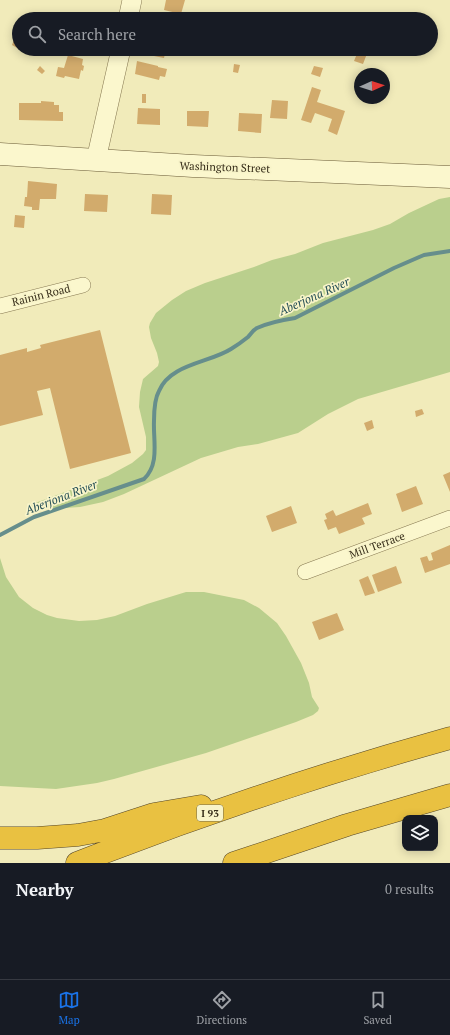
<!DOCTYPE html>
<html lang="en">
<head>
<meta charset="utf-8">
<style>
	body { margin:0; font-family:"PT Serif",serif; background:#20242c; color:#f1f3f6 }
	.controls { position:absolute; right:12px; bottom:12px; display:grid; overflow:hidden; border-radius:8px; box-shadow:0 2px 10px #0003 }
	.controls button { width:36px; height:36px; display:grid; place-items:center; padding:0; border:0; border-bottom:1px solid #363941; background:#171b24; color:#f1f3f6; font:20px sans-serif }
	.compass { position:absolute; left:354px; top:68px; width:36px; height:36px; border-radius:50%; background:#171b24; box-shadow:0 2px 10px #0003; rotate:87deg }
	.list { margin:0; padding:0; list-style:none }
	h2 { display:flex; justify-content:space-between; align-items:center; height:52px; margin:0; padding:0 16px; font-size:17px }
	h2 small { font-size:13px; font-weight:400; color:#9ea1a6 }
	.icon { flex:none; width:22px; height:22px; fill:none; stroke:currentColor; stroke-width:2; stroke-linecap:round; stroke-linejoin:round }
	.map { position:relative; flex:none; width:450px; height:863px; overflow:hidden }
	.search { position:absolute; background:#171b24; box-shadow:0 2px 10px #0003; left:12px; right:12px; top:12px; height:44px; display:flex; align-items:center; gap:10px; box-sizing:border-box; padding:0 14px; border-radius:22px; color:#9ea1a6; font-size:15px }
	.sheet { height:116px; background:#171b24 }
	nav { display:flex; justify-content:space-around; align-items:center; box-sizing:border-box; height:56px; border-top:1px solid #363941; background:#171b24; font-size:11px; color:#9ea1a6 }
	nav a { display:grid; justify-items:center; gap:2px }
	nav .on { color:#1a73e8 }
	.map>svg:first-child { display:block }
	.green { fill:#bacf8d }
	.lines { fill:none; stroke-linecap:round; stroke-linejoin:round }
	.stream { stroke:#668e8c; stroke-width:4 }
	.building { fill:#d2ab6c }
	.minor-casing { stroke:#887a53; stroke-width:16 }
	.tertiary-casing { stroke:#887a53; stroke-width:20 }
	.secondary-casing { stroke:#6a5b37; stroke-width:23 }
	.motorway-casing { stroke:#554628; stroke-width:23 }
	.minor { stroke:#fbf7cd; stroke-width:15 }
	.tertiary { stroke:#fbf7cd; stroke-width:19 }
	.secondary { stroke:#fbf7cd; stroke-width:22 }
	.motorway { stroke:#e9c141; stroke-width:22 }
	.labels { text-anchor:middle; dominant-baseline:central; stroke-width:3.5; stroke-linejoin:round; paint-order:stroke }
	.shield { fill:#f8f4c9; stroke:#70694e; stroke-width:1 }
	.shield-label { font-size:10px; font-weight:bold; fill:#362d19 }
	.street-label { font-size:11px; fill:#362d19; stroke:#f8f4c9 }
	.water-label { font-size:12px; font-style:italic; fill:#275057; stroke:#f8f4c9 }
</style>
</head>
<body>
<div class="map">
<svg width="450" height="863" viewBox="0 0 450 863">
	<rect width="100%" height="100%" fill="#f1ebba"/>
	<!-- green -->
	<path class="green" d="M450,197V372L358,399L328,414L298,433L258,444L238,447L201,458L124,494L103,502L80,507L65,508H32L27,506L108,476L132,463L143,454L146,450V437L139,407L140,392L143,379L158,366L159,362L157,353L151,338L149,327L150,323L156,313L172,300L186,291L205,283L254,267L272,260L295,254L323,243L373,230L390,224L409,213L439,199Z
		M0,558L6,577L19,597L33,608L47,615L57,618L79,621L97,620L115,616L147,604L186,592H204L244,600L259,608L277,623L286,636L301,663L309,683L312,697L319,708L318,711L313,715L296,722L206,753L114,779L97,783L56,789L0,786Z"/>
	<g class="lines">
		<!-- stream -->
		<path class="stream" d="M0,535L34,517L144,479C160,464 153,440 154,421C154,413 155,398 159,391C170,364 209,363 231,349C236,346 243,341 248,337C251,334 253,330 257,328C268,323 282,320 295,318L394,268L424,255L450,251"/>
	</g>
	<!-- building -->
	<path class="building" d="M166,0H185L181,14L164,10Z
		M16,35L19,36V49L12,45Z
		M140,49H166L164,58L139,53Z
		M359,49H363L368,51L363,64L354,61Z
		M68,55L83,59L82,65L84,66L83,71L81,70L79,79L65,76L64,78L56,76L58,67L64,68Z
		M137,61L158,66V67L167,69L165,77L160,76L159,80L135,74Z
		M234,64L240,65L238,73L233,72Z
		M40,66L45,71L42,74L37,70Z
		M314,66L323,68L320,77L311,74Z
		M312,87L321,90L317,102L345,111L337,135L328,131L332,119L315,113L311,123L301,120Z
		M142,94H146V103H142Z
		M272,100L288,101L287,119L270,118Z
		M41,101L54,102V105H59V112H63V121L19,120V103H41Z
		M138,108L160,109V125L137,124Z
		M187,111H209L208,127L187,126Z
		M239,113L262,114L261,133L238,131Z
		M28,181L57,184L56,199H40L39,210H32V207L24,206L25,197H27Z
		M85,194L108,195L107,212L84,211Z
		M152,194L172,195L171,215L151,214Z
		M15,215L25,216L24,228L14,227Z
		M100,330L131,453L70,469L50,388L37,391L43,415L0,426V355L27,348V352L41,348L40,345Z
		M422,409L424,414L416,417L415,411Z
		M372,420L374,428L367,431L364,423Z
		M450,472V492L443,475Z
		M416,486L423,504L402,512L396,494Z
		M368,503L372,514L362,518L365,524L339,534L336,527L328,530L324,520L327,519L325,514L333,510L336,516Z
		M291,506L297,523L272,532L266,516Z
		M450,545V564L425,573L420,558L427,556L429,561L433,560L431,553Z
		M396,566L402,583L378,592L372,575Z
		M368,576L375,593L365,596L359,580Z
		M337,613L344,630L319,640L312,622Z"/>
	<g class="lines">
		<defs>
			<path id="minor" d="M0,306L83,285
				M305,572L450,518"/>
			<path id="tertiary" d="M128,19L132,0
				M96,160L121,49"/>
			<path id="secondary" d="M0,154L193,166L450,177"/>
			<path id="motorway" d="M0,838H37L78,835L105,830L154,814L201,806
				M77,863C199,815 324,773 450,738
				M234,863L347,825L450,795"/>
		</defs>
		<!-- minor casing -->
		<use href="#minor" class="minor-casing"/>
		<!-- tertiary casing -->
		<use href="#tertiary" class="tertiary-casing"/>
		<!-- secondary casing -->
		<use href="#secondary" class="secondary-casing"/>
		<!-- motorway casing -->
		<use href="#motorway" class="motorway-casing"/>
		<!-- minor -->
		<use href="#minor" class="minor"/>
		<!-- tertiary -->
		<use href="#tertiary" class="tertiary"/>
		<!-- secondary -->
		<use href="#secondary" class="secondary"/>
		<!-- motorway -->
		<use href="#motorway" class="motorway"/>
	</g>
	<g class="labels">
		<!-- shield labels -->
		<rect class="shield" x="197" y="805" width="26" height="16" rx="3"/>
		<g class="shield-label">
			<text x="210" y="813">I 93</text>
		</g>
		<!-- street labels -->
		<g class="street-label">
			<text transform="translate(225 167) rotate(2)">Washington Street</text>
			<text transform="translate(41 295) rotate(-14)">Rainin Road</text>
			<text transform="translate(377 545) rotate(-20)">Mill Terrace</text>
		</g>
		<!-- water labels -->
		<g class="water-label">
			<text transform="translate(314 296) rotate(-24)">Aberjona River</text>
			<text transform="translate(61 497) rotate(-21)">Aberjona River</text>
		</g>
	</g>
</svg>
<div class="controls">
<button><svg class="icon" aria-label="layers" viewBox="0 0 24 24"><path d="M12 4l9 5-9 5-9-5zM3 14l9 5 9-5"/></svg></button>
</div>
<svg class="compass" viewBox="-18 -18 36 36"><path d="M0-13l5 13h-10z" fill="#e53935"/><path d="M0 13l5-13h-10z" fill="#9ea1a6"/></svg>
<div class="search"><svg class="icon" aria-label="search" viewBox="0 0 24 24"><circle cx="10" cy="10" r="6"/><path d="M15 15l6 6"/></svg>Search here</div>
</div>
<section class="sheet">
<h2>Nearby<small>0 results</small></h2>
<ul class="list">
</ul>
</section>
<nav>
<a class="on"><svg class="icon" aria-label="map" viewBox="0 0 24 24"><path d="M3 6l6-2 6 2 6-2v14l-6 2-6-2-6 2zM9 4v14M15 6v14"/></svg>Map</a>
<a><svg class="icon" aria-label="directions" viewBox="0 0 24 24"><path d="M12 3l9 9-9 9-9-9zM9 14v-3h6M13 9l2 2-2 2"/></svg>Directions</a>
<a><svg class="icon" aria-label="saved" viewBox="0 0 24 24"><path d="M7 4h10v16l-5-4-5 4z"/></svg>Saved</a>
</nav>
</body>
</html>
